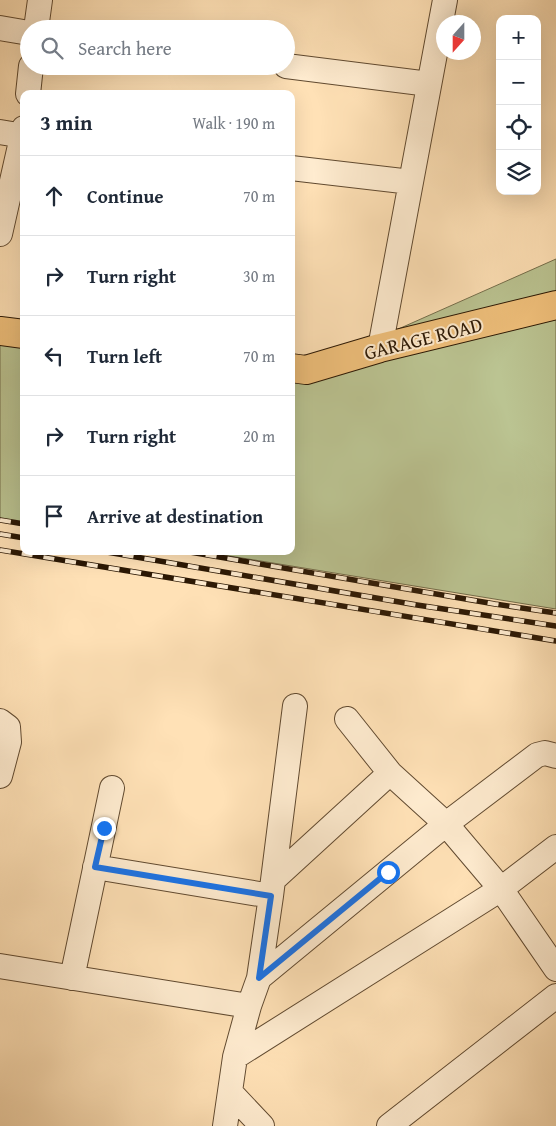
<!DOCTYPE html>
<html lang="en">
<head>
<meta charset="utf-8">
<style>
	body { margin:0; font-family:"Gentium Book Plus",serif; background:#f2f2f3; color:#1f2937 }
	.controls { position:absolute; right:15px; top:15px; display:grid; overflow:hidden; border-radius:10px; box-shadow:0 5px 20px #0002 }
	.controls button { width:45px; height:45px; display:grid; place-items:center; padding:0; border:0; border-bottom:1px solid #e0e1e3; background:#fff; color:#1f2937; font:25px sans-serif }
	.compass { position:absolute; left:436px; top:15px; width:45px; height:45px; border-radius:50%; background:#fff; box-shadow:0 5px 20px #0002; rotate:201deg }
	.stop { position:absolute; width:15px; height:15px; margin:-11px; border:4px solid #1a73e8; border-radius:50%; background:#fff }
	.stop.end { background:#1a73e8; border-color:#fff; box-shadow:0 1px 5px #0008 }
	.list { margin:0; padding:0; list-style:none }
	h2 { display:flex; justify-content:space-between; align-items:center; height:65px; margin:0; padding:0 20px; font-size:21px }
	h2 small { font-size:16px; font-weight:400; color:#747a83 }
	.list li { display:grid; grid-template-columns:32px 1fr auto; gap:15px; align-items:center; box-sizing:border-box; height:80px; padding:0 20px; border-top:1px solid #e0e1e3 }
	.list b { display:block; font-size:19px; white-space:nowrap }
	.list em { font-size:16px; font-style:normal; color:#747a83 }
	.icon { flex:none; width:28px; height:28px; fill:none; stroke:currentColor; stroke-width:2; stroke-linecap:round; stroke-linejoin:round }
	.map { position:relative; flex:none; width:556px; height:1126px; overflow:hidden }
	.search { position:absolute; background:#fff; box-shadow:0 5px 20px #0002; left:20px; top:20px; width:275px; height:55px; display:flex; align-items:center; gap:12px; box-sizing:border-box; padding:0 18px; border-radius:28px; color:#747a83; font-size:19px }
	.panel { position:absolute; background:#fff; box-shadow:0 5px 20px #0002; left:20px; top:90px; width:275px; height:465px; border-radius:10px }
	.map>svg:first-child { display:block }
	.green { fill:#bbc492; stroke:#746e4b }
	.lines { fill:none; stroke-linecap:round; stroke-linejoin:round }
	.minor-casing { stroke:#614a30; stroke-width:26 }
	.major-casing { stroke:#2c1804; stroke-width:30 }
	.minor { stroke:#ffecd0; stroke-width:24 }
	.major { stroke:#f0c07b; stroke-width:28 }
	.rail-casing { stroke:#2c1804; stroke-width:5.5 }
	.rail { stroke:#ffecd0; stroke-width:4; stroke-dasharray:11; stroke-linecap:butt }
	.route { stroke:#1a73e8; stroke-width:6 }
	.labels { text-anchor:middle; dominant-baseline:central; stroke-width:4; stroke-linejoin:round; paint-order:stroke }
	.street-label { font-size:20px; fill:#2c1804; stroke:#ffecd0 }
</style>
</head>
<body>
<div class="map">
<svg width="556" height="1126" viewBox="0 0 556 1126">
	<rect width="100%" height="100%" fill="#ffe1b6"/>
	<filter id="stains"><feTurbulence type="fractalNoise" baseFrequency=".004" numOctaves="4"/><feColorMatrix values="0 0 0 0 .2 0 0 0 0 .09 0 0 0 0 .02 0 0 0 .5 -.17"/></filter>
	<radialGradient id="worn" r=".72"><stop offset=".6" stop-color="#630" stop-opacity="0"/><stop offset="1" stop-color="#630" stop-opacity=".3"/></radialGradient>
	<!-- green -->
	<path class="green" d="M556,259V609L199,551H291V368L306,370Z
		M0,331L24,334V523L0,519Z"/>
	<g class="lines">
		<defs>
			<path id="minor" d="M0,28L29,33
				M36,29L40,0
				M286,66L429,84
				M28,94L31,66
				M0,132L24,136
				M291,168L411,182
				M0,234L24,128
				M380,348L445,0
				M347,719L390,773L446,824L501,889L556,969
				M0,721L8,727L9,742L0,776
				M95,867L271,896
				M273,880L390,773
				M0,966L249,1006
				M72,978L112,788
				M259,978L446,824L537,755L545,753L556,756
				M235,1057L501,889L556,847
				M230,1092L262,1126
				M225,1126L235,1057L249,1006L259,978L271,896L295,706
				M389,1126L556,996"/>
			<path id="major" d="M0,331L24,334
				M291,368L306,370L380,348L556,305"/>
		</defs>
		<!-- minor casing -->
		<use href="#minor" class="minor-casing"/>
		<!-- major casing -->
		<use href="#major" class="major-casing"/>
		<!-- minor -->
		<use href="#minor" class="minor"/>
		<!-- major -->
		<use href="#major" class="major"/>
		<defs>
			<path id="rail" d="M0,520L24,524
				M0,534L24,538
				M0,550L556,641
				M101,551L417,605L556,626
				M184,551L495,604L556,613"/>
		</defs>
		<!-- rail casing -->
		<use href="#rail" class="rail-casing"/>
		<!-- rail -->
		<use href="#rail" class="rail"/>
	</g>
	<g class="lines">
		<!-- route -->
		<path class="route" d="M104,828L95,867L271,896L259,978L388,872"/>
	</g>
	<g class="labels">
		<!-- street labels -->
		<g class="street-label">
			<text transform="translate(423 338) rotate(-14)">GARAGE ROAD</text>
		</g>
	</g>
	<rect width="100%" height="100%" filter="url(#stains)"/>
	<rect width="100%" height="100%" fill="url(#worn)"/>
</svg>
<div class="controls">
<button>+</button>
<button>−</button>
<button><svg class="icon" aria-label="locate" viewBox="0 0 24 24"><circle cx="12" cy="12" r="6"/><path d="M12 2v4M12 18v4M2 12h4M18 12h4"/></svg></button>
<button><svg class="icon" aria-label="layers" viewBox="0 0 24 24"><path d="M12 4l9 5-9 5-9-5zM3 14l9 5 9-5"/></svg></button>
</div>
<svg class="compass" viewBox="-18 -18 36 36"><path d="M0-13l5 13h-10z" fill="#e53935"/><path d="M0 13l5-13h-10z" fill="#747a83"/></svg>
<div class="stop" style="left:388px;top:872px"></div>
<div class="stop end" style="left:104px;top:828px"></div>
<div class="search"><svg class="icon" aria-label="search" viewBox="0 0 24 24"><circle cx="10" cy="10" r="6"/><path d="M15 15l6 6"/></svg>Search here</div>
<section class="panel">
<h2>3 min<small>Walk · 190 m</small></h2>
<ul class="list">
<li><svg class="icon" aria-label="ahead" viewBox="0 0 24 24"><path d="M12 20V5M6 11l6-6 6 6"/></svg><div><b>Continue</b></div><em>70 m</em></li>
<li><svg class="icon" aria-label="right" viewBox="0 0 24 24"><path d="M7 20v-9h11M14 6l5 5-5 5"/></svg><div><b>Turn right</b></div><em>30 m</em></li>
<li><svg class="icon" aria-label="left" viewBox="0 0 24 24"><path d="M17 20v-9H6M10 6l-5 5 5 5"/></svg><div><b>Turn left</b></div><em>70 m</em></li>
<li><svg class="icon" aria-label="right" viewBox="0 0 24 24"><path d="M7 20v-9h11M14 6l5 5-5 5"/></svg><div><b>Turn right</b></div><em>20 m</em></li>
<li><svg class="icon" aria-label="arrive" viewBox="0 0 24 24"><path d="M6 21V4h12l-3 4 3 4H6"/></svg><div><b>Arrive at destination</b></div></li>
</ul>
</section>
</div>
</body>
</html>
